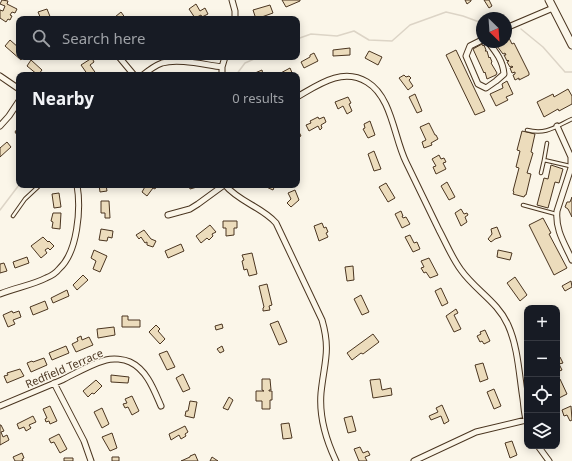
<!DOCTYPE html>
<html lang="en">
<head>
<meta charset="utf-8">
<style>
	body { margin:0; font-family:"Noto Sans",sans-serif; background:#20242c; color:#f1f3f6 }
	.controls { position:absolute; right:12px; bottom:12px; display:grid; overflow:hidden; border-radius:8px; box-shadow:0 2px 10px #0003 }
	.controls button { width:36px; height:36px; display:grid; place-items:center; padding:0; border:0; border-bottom:1px solid #363941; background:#171b24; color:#f1f3f6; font:20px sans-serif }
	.compass { position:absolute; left:476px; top:12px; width:36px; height:36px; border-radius:50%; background:#171b24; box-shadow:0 2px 10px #0003; rotate:155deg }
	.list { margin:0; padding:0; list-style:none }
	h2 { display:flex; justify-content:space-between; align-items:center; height:52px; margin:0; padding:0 16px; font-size:17px }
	h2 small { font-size:13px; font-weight:400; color:#9ea1a6 }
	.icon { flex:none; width:22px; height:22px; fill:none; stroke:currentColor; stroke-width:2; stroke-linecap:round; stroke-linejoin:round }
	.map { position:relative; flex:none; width:572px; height:461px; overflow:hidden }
	.search { position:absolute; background:#171b24; box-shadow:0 2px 10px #0003; left:16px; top:16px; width:284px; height:44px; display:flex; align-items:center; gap:10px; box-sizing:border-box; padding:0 14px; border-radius:8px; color:#9ea1a6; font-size:15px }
	.panel { position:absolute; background:#171b24; box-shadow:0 2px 10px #0003; left:16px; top:72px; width:284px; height:116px; border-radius:8px }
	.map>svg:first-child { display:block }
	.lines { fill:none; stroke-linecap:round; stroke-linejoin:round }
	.stream { stroke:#dcd4c6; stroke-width:1.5 }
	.building { fill:#ecdcbc; stroke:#4a3520 }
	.lane-casing { stroke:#4a3520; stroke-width:4.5 }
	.street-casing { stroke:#4a3520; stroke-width:7 }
	.secondary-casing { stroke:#4a3520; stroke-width:9 }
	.lane { stroke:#fbf6e9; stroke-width:2.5 }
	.street { stroke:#fbf6e9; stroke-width:5 }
	.secondary { stroke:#fbf6e9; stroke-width:7 }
	.labels { text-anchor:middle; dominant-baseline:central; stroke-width:3; stroke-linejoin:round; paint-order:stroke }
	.street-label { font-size:11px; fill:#4a3520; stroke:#fbf6e9 }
</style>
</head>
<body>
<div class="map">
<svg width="572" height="461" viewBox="0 0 572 461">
	<rect width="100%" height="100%" fill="#fbf6e9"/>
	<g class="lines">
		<!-- stream -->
		<path class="stream" d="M495,18L504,15
			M521,29L543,47L565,72H572
			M297,39L311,34L337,36L354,31L369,40L392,41L410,25L446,12L463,16L482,23
			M236,75L245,63L259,57
			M0,210L19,185"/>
	</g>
	<!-- building -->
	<path class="building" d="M2,0L8,1L7,4L17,9L15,13L12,12L10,15L12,16L10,20L8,19L6,22L0,18V10L3,11L5,6L0,4Z
		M282,0H300V1L286,7Z
		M465,0H471V1L467,4Z
		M484,0H489L492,6L489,8Z
		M196,4L200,11L205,8L208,14L202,17L201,15L195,18L189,9Z
		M270,5L273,13L256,19L253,10Z
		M47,9L51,19H41L38,12Z
		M121,12L126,19H116L115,17Z
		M509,38L512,44L514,43L529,73V75L519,80V78L515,80L513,75L515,74V72L512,73L510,68L513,67L512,66L510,67L507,62L509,61L508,60L507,61L504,55H506L505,53L503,54L497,46L499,45V43L500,42H506V39Z
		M10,40L19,48V57H23L21,60L5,46Z
		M482,44L483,46L484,45L486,50L485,51H487L489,58L490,57L492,62L491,63L497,73L496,75L487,79L485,72L484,73L473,49Z
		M350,48V55L333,56V50Z
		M456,50L485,111L475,115L446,55Z
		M369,51L382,57L378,65L365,58Z
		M314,53L318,61L304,68L301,62L310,57V55Z
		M92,58L94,62L90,65L97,75H88L81,65Z
		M31,60L42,70L38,75L27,66Z
		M290,68L293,75H277Z
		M262,70L263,75H256L255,73Z
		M404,75L406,77L409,76L411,78L409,80L413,86L408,90L399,78Z
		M507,81L513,94L506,97L508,100L496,106L490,94L503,88L502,84Z
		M568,89L572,96V104L559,111L558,109L544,117L537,102L553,94L554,97Z
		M415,94L422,111L417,113L409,97Z
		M348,97L351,103L349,104L352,111L347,114L343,106L338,109L335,102Z
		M318,117L319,119L324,117L326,122L321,125L322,128L320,130L318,126L309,131L306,125L311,123L310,121Z
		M370,121L375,135L368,138L363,129L365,128L364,124Z
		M429,123L435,135H436L438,139L431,143L432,145L424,148L422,142L426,140L420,127Z
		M19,126V133L17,135L15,132Z
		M297,128L301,136L297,138Z
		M522,131L535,134L531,152L533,153L527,173L531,174L526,195H525L524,197L513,194L514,192L513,191L519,168L516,167L520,151L517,150Z
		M7,142L11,147L0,157V148Z
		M374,151L381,169L374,171L368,154Z
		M439,155L441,159L444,158L446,162L443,163L446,169L436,174L433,167L436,166L432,159Z
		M551,165L563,169L559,183L555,182L548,208L537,205L544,178L548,179Z
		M447,182L455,197L449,200L441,186Z
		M386,183L395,198L388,202L379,187Z
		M99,185H106L107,191L100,192Z
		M146,185H157L155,189L153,188L147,196L142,192Z
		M189,185H197V187L190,189Z
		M262,185H275L273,190Z
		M295,190L299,200L291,207L287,203L291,199L288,193Z
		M59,193L61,207L54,208L52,194Z
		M572,197V217L568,209L565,207L567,202H570Z
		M101,201H109L110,218H105V213H101Z
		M461,209L464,214L467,213L468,215L465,217L467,222L461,226L455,213Z
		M401,211L403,216H402L403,218L406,217L410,224L402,228L395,214Z
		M53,213H61L60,229L52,228L53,222L51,221Z
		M543,218L551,233L549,234L567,268L554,275L529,225Z
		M223,221H237V228H234V235L226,236V228H223Z
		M322,223L324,228L326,227L328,232L326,233L328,237L319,241L314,226Z
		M210,225L216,232L212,234L213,236L209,240L207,238L201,243L196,236Z
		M497,227L501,237L495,239L491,242L488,239L492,234L491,229Z
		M101,229L113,231L112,238L108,237L107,241L99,240Z
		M144,230L151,239L156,241L153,247L147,245V242L145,243L141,237L139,239L136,235Z
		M410,235L414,243L417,242L420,249L413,252L405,237Z
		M43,237L48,242L49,241L54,246L50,250L48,248L45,250L47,253L41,258L31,246Z
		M181,244L184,251L168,258L165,251Z
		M94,250L107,256L100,272L93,269L96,261L91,258Z
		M498,250L512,253L510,260L497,257Z
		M252,253L257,274L249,276L247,269L244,270L242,261L244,260L242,255Z
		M27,257L29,263L15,268L13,262Z
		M429,258L438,275L430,278L426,272L424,273L421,268L424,267L421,261Z
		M4,263L7,271L0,273V264Z
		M353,266L354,280L347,281L345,267Z
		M83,275L88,280L77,290L73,285Z
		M515,277L527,295L520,301L507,283Z
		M571,281L572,287L565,291L562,286Z
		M267,284L272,305L269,306L270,310L263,311V308L264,307L259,286Z
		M441,288L448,303L442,306L435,291Z
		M67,290L69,296L53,303L51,298Z
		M361,295L369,312L362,315L354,299Z
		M45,301L48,309L33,315L30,307Z
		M456,309L458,313L454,315L461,329L454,332L446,316Z
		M12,311L13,313L19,311L21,317L13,320L15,324L8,327L3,315Z
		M122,316H128V320H140V327H122Z
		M278,321L287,342L279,345L270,324Z
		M222,324L223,328L216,330L215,326Z
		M156,325L160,329L158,331L165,339L160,344L149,332Z
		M114,327L115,335L98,338L97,329Z
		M485,330L490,341L484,344L482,341L480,342L477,336L481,334L480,332Z
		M373,334L379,342L363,354L361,353L352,360L347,353Z
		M81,336L82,340L89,337L93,345L76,352L72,344L78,341L77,338Z
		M66,346L69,353L52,360L49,353Z
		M222,346L224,351L220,353L217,349Z
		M167,351L175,367L167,370L159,354Z
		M560,357L563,363L559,364L562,370L557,372V358Z
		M44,358L47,365L31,372L27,363L32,361L33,362Z
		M483,363L488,379L480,382L475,365Z
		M20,369L24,376L7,383L4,376L8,375L7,373Z
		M183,374L190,389L183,392L176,378Z
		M111,375L129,377L128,383L111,382Z
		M262,379H270L271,390H269V391H272V400H270V409H262V401H256V391H264L262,390Z
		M380,379L382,390L391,388L392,395L373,398L370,380Z
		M560,379L567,394L559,398L557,393V380Z
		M96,380L102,386L94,394L92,393L88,397L83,391Z
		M494,389L501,406L494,409L487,392Z
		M132,396L139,411L132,415L128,407L125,408L123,404L127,403L125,399Z
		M229,397L233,400L228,410L223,408Z
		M190,401L197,402L194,418L185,416L186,411H188Z
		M442,405L449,421L444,424L441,416L431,420L429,416L438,412L436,408Z
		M50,406L57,421L50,424L49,421L46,422L45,419L47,418L43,409Z
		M571,406L572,420L570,421L567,415L564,416L562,410Z
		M102,408L109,424L102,428L94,412Z
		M33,416L36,422L29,425L31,428L26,431L24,427L19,429L17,424Z
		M352,416L356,431L348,433L344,418Z
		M289,423L292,438L283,439L281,424Z
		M0,425H1L4,431L1,432L3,437L7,435L9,440L0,445Z
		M185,426L188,432L185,434L186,436L181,439L179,435L171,440L169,434Z
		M112,433L117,448L110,451L102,437Z
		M59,434L67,449L60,453L54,442L51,443L49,439Z
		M512,441L517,455L510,458L505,443Z
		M360,447L363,453L368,451L370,455L365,457L367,461H359L354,449Z
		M22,453L24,458L22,459L23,461H15L13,457Z
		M195,454L198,461H181L190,457V456Z
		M112,457H119V461H112Z
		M212,457L218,461H210Z
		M64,458H73V461H64Z"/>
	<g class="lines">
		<defs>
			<path id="lane" d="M527,130C546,135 555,127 572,119
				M544,160L547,143
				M541,173L544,160L570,166
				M523,205L556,214
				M13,216L25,199L40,185"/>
			<path id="street" d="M232,0L235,11V19
				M506,28L553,8
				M482,40L470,46L466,56L478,84L486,88L496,81L504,74C503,61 496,52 488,42
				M119,57L134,75
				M143,75C149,70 154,66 162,63C179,58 205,65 222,67
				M222,75V67L225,57
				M0,76L19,89
				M297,97C318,85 342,67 367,82C392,97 394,138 406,162C417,185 428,207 439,230C446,243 452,258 461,270C475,290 498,302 508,325C518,347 519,374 523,399C524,406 524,415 527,422
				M0,126L9,116L19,101
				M557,126L571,157V168L557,211C555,230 565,244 572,260
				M225,185C239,202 262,207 276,223L322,320C331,351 324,363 321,393C319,417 326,440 336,461
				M168,215L190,209L198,204L224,185
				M0,294C14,288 33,285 46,278C51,276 56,273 59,269C78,252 81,208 77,185
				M54,383L84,441L91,461
				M0,406C21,397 41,389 62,380C76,373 91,364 106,360C113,358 124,359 130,362C147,370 154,390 161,406
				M538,446L549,461
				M414,461L476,432L526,420"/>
			<path id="secondary" d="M549,0L572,45"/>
		</defs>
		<!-- lane casing -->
		<use href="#lane" class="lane-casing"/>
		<!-- street casing -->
		<use href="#street" class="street-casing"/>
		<!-- secondary casing -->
		<use href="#secondary" class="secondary-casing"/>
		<!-- lane -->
		<use href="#lane" class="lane"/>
		<!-- street -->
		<use href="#street" class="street"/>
		<!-- secondary -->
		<use href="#secondary" class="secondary"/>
	</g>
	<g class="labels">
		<!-- street labels -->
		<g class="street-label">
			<text transform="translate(64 368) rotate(-23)">Redfield Terrace</text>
		</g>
	</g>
</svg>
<div class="controls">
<button>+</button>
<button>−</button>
<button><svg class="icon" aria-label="locate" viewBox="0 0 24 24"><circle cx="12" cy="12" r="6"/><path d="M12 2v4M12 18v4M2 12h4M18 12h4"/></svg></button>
<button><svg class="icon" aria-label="layers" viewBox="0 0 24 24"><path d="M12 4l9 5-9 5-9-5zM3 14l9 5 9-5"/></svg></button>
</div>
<svg class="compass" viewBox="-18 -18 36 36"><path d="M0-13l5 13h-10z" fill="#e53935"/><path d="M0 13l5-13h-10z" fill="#9ea1a6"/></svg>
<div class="search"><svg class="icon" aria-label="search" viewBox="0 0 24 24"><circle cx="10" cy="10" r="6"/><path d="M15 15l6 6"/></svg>Search here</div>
<section class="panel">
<h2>Nearby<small>0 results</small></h2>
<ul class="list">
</ul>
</section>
</div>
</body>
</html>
